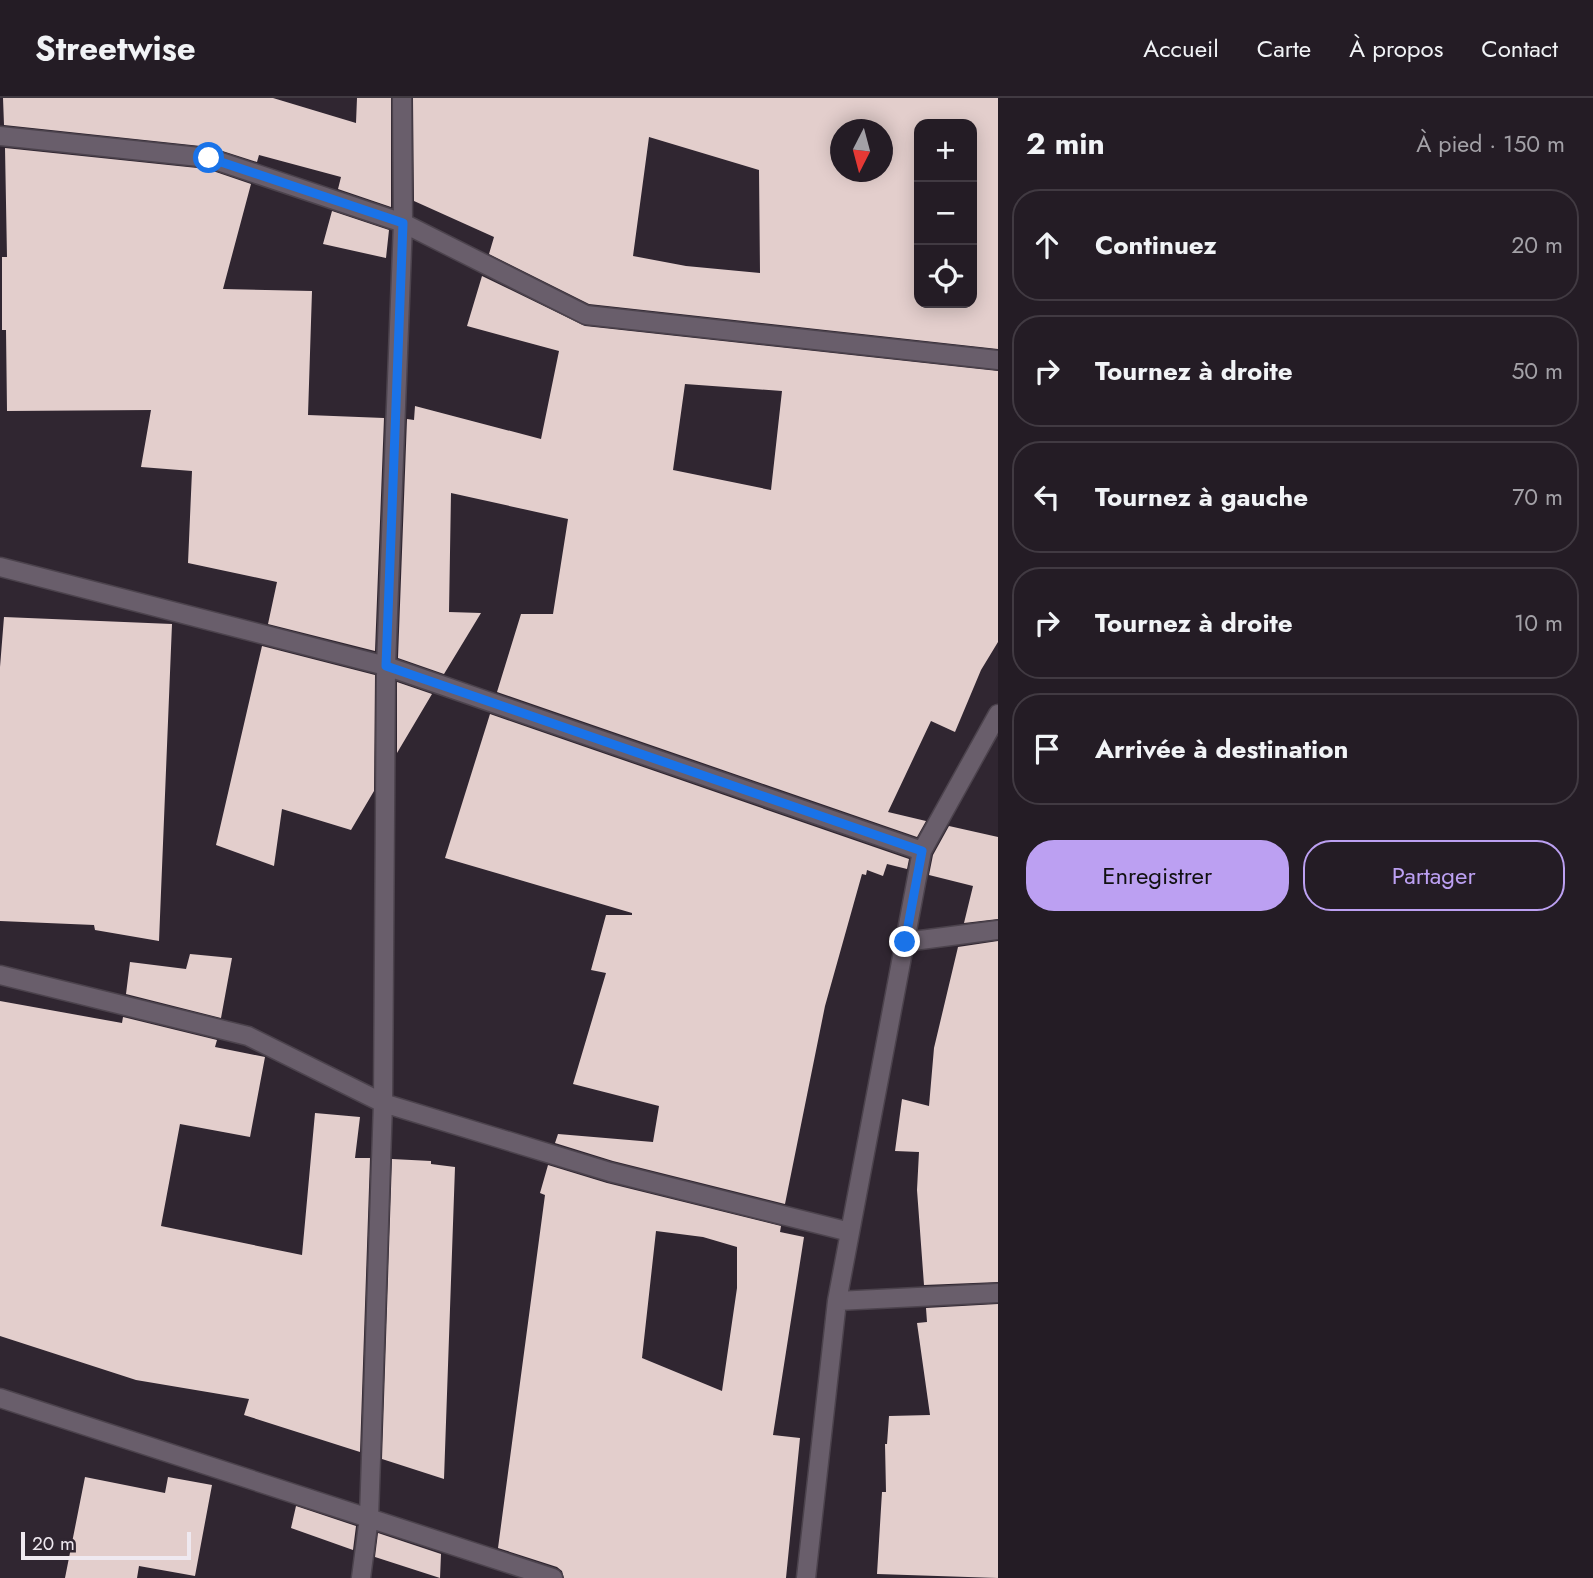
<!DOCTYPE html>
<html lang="fr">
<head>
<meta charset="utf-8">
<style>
	body { margin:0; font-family:Jost,sans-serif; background:#2c252d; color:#f1f3f6 }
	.controls { position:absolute; right:21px; top:21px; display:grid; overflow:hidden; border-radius:14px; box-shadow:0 4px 18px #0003 }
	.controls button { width:63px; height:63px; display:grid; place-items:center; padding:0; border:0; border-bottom:2px solid #413a42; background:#241c25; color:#f1f3f6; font:35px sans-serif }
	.compass { position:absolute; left:830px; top:21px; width:63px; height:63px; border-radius:50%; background:#241c25; box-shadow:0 4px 18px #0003; rotate:186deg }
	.scale { position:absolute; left:21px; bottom:18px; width:170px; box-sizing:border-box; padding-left:7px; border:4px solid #efe9f0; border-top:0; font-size:19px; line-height:24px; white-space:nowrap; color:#efe9f0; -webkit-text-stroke:5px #302631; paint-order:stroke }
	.stop { position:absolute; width:21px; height:21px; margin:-16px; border:5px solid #1a73e8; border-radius:50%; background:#fff }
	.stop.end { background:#1a73e8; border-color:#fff; box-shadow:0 2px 7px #0008 }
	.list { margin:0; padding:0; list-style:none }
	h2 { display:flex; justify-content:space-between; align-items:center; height:91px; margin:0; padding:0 28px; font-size:30px }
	h2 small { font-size:23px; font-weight:400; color:#a3a1a7 }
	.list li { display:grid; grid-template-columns:46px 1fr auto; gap:21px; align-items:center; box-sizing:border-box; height:112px; margin:0 14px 14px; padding:0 14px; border:2px solid #413a42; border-radius:28px }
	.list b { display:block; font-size:26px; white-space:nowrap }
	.list em { font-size:23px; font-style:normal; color:#a3a1a7 }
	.actions { display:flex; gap:14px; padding:21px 28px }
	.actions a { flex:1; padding:16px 0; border:2px solid #bca0f2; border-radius:28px; text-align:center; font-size:24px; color:#bca0f2 }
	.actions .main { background:#bca0f2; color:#111 }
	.icon { flex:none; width:38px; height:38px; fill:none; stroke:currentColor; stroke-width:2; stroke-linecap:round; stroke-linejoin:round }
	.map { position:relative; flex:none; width:998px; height:1480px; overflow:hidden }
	header { display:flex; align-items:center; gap:42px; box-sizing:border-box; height:98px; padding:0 35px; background:#241c25; border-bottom:2px solid #413a42 }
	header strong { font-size:33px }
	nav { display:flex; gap:38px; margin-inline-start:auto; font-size:24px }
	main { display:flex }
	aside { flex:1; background:#241c25 }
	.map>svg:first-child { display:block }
	.building { fill:#e3cecc; fill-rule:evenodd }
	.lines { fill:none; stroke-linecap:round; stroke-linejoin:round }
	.minor-casing { stroke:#4c434d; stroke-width:21 }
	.minor { stroke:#695e6b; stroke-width:18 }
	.route { stroke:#1a73e8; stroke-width:9 }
</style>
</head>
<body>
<header>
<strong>Streetwise</strong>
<nav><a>Accueil</a><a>Carte</a><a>À propos</a><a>Contact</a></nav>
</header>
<main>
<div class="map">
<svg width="998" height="1480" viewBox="0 0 998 1480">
	<rect width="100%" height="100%" fill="#302631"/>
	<!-- building -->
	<path class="building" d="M3,0H273L356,25L357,0H391V109L338,91L341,79L259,57L257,64L210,49L4,27Z
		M413,0H998V251L589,206L489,156L494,139L414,103ZM919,26H972V205H919ZM841,32H883V74H841ZM649,39L759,72L760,175L686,168L633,158Z
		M5,50L207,71L251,86L223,191L312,193L308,317L384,320L375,553L268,526L277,484L188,465L192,373L141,369L151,312L7,313L6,232H2V159H7Z
		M332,113L389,132L386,160L323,146Z
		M482,178L585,228L998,273V544L981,572L955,634L931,623L888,714L926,723L917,739L497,594L521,516H553L568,421L451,395L449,514L481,515L444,576L398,560L407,321L414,322L415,308L541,341L559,253L467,228ZM685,286L782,293L771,392L673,372Z
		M4,519L172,526L159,843L95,832L94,827L0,823V569Z
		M262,548L375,577L374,693L351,732L282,711L274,768L216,747Z
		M397,584L432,596L397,655Z
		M490,616L909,761L907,771L887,766L883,778L867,772L866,777L862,776L825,908L785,1106L613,1063L555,1045L558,1036L653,1044L659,1008L573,986L606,875L591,872L606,817H632V815L445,760Z
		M949,728L998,739V821L964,825L973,788L929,777L933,757Z
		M998,843V1184L924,1187L917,1092L919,1054L895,1053L902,1001L929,1008L934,950L958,849Z
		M190,856L232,860L221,920L126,896L130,864L186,871Z
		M0,903L122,925L123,919L217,942L215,949L265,959L250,1039L180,1026L161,1128L302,1157L315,1015L360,1019L355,1060H370L360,1354L244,1317L249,1301L136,1282L0,1238Z
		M392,1061L431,1063V1066L455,1069L444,1381L382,1361Z
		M548,1067L607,1085L781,1128L780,1134L804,1139L773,1337L800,1340L786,1480H564L562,1473L557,1469L498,1450L545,1097L540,1095ZM656,1133L703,1139L737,1149V1190L722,1293L642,1260Z
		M998,1206V1480L877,1476L882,1394H886L885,1346H887L889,1318L930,1317L917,1225L927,1224L926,1210Z
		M85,1379L165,1395L168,1379L212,1387L195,1478L139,1468L137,1480H65Z
		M296,1408L356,1428L353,1452L291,1430Z
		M378,1435L441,1456L440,1480L375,1459Z"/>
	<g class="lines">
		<defs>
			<path id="minor" d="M0,38L209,60L403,125L586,217L998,262
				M0,469L386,568L922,753
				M905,844L998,832
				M0,877L248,938L383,1005L610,1074L850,1134
				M837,1203L998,1195
				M0,1300L553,1480
				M361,1480L369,1419L383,1005L386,568L403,125L402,0
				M806,1480L837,1203L922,753L998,616"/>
		</defs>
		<!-- minor casing -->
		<use href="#minor" class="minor-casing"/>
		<!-- minor -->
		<use href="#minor" class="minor"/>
	</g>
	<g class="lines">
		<!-- route -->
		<path class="route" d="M209,60L403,125L386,568L922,753L905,844"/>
	</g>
</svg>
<div class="controls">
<button>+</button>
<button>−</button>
<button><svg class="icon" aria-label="locate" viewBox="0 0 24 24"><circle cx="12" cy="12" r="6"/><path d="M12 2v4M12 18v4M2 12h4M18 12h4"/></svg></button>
</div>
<svg class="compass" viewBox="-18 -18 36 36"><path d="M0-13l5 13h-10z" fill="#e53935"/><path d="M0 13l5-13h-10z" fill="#a3a1a7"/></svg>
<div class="scale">20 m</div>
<div class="stop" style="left:209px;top:60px"></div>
<div class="stop end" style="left:905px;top:844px"></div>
</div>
<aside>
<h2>2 min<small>À pied · 150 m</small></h2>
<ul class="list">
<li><svg class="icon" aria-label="ahead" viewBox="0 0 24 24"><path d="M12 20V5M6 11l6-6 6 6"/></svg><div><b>Continuez</b></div><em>20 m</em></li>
<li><svg class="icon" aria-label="right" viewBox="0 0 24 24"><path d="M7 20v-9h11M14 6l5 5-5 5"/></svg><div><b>Tournez à droite</b></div><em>50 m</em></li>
<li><svg class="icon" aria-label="left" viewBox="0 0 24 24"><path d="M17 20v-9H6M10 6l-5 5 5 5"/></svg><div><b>Tournez à gauche</b></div><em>70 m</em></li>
<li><svg class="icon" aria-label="right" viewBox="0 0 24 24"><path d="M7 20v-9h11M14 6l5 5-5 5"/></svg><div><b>Tournez à droite</b></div><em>10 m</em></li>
<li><svg class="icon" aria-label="arrive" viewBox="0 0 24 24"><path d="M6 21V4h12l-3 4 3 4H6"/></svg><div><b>Arrivée à destination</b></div></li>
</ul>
<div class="actions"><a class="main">Enregistrer</a><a>Partager</a></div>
</aside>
</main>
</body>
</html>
